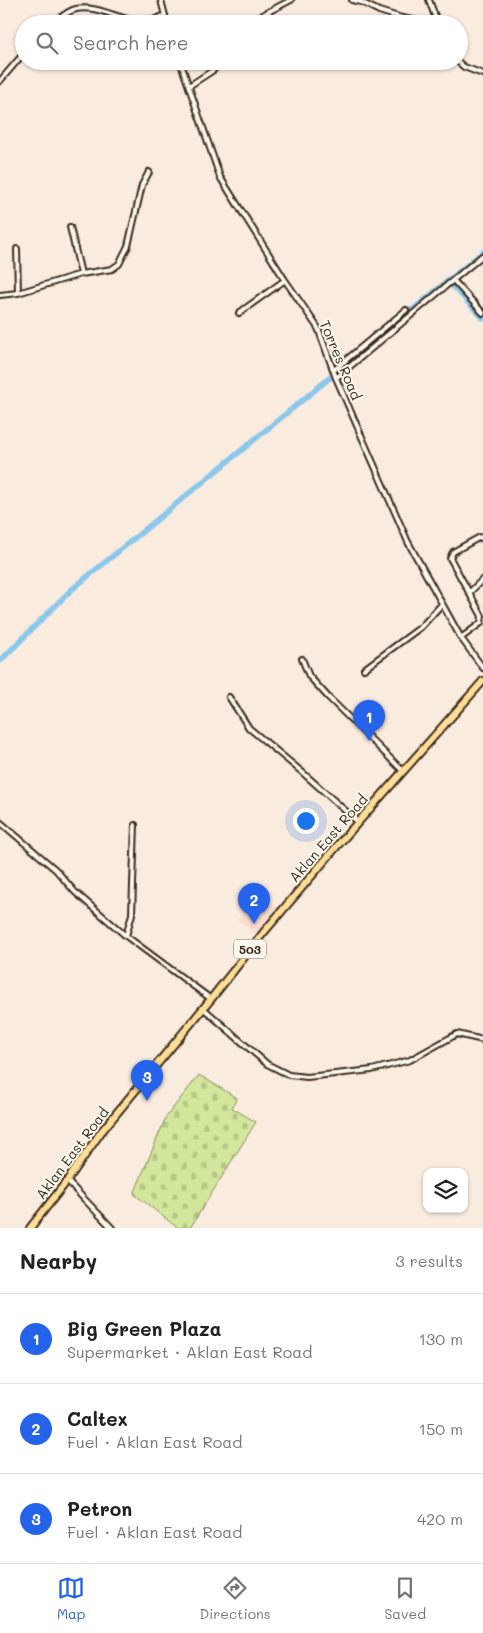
<!DOCTYPE html>
<html lang="en">
<head>
<meta charset="utf-8">
<style>
	body { margin:0; font-family:Mali,sans-serif; background:#f2f2f2; color:#202124 }
	.controls { position:absolute; right:15px; bottom:15px; display:grid; overflow:hidden; border-radius:10px; box-shadow:0 1px 4px #0004 }
	.controls button { width:45px; height:45px; display:grid; place-items:center; padding:0; border:0; border-bottom:1px solid #e0e0e0; background:#fff; color:#202124; font:25px sans-serif }
	.you { position:absolute; left:305px; top:820px; width:18px; height:18px; margin:-12px; border:4px solid #fff; border-radius:50%; background:#1a73e8; box-shadow:0 0 0 8px #1a73e833 }
	.badge { display:grid; place-items:center; width:32px; height:32px; border-radius:50%; background:#2563eb; color:#fff; font-size:16px; font-weight:700 }
	.pin { position:absolute; translate:-50% -41px; filter:drop-shadow(0 1px 2px #0008) }
	.pin::after { content:''; position:absolute; top:26px; width:18px; height:15px; background:inherit; clip-path:polygon(0 0,100% 0,50% 100%) }
	.list { margin:0; padding:0; list-style:none }
	h2 { display:flex; justify-content:space-between; align-items:center; height:65px; margin:0; padding:0 20px; font-size:21px }
	h2 small { font-size:16px; font-weight:400; color:#757577 }
	.list li { display:grid; grid-template-columns:32px 1fr auto; gap:15px; align-items:center; box-sizing:border-box; height:90px; padding:0 20px; border-top:1px solid #e0e0e0 }
	.list b { display:block; font-size:19px; white-space:nowrap }
	.list p { margin:0; font-size:16px; white-space:nowrap; color:#757577 }
	.list em { font-size:16px; font-style:normal; color:#757577 }
	.icon { flex:none; width:28px; height:28px; fill:none; stroke:currentColor; stroke-width:2; stroke-linecap:round; stroke-linejoin:round }
	.map { position:relative; flex:none; width:483px; height:1228px; overflow:hidden }
	.search { position:absolute; background:#fff; box-shadow:0 1px 4px #0004; left:15px; right:15px; top:15px; height:55px; display:flex; align-items:center; gap:12px; box-sizing:border-box; padding:0 18px; border-radius:28px; color:#757577; font-size:19px }
	.sheet { height:335px; background:#fff }
	nav { display:flex; justify-content:space-around; align-items:center; box-sizing:border-box; height:70px; border-top:1px solid #e0e0e0; background:#fff; font-size:14px; color:#757577 }
	nav a { display:grid; justify-items:center; gap:2px }
	nav .on { color:#2563eb }
	.map>svg:first-child { display:block }
	.built { fill:#f8ddcf }
	.cemetery { fill:url(#cemetery-stones); stroke:#86885d }
	.lines { fill:none; stroke-linecap:round; stroke-linejoin:round }
	.canal { stroke:#8bc7eb; stroke-width:5.5 }
	.street-casing { stroke:#3b2a1e; stroke-width:8 }
	.primary-casing { stroke:#3b2a1e; stroke-width:10 }
	.street { stroke:#fbf7ec; stroke-width:4 }
	.primary { stroke:#fdde96; stroke-width:6 }
	.labels { text-anchor:middle; dominant-baseline:central; stroke-width:4; stroke-linejoin:round; paint-order:stroke }
	.shield { fill:#fbf7ec; stroke:#75685c; stroke-width:1 }
	.shield-label { font-size:12px; font-weight:bold; fill:#3b2a1e }
	.street-label { font-size:14px; fill:#3b2a1e; stroke:#fbf7ec }
</style>
</head>
<body>
<div class="map">
<svg width="483" height="1228" viewBox="0 0 483 1228">
	<defs>
		<pattern id="cemetery-stones" width="16" height="16" patternUnits="userSpaceOnUse" patternTransform="scale(1.25)"><rect width="16" height="16" fill="#d2e79c"/><path d="M2 7V4a2 2 0 0 1 4 0v3zM10 15v-3a2 2 0 0 1 4 0v3z" fill="#b5c686"/></pattern>
	</defs>
	<rect width="100%" height="100%" fill="#faebdf"/>
	<filter id="ink" filterUnits="userSpaceOnUse"><feTurbulence type="fractalNoise" baseFrequency=".02" numOctaves="2"/><feDisplacementMap in="SourceGraphic" scale="10" xChannelSelector="R" yChannelSelector="G"/><feConvolveMatrix kernelMatrix="1 2 1 2 8 2 1 2 1" color-interpolation-filters="sRGB"/></filter>
	<g filter="url(#ink)">
		<!-- built -->
		<path class="built" d="M256,892L277,907L257,935L238,920Z"/>
		<!-- cemetery -->
		<path class="cemetery" d="M199,1075L237,1098L232,1108L256,1122L190,1228H178L134,1194L166,1117Z"/>
		<g class="lines">
			<!-- canal -->
			<path class="canal" d="M452,285L483,318
				M0,661L70,591L483,252"/>
			<defs>
				<path id="street" d="M161,0L167,24
					M352,0L361,2L379,11L402,18L432,24
					M429,0L436,19L435,24
					M259,19L269,24
					M52,24C59,19 67,11 76,9C101,4 125,25 150,21C155,20 160,17 165,15
					M255,24L264,14L291,0
					M180,61L220,177L285,280L318,328L336,378L408,542L461,638L483,668
					M457,61L464,67L483,74
					M0,81L24,53
					M189,86L212,71L223,61
					M70,227L81,274
					M17,249L18,293
					M453,280L483,313
					M0,295L18,293L81,274L112,269L119,264L128,246L142,185L149,172
					M239,313L285,280
					M334,370L406,310
					M336,378L483,255
					M470,592L483,579
					M461,638L481,623L482,616L450,558L453,552L480,537L483,539
					M302,659L309,676L328,697L403,771
					M364,669L421,627L442,604
					M229,697L249,728L302,772L358,822
					M0,822L56,870L75,892L126,936L211,999
					M126,936L132,914L135,825
					M203,1008L267,1064L289,1075L307,1077L372,1070L410,1060L457,1034L483,1040
					M67,1181L112,1228"/>
				<path id="primary" d="M30,1228L67,1181L101,1132L211,999L264,932L337,846L483,681"/>
			</defs>
			<!-- street casing -->
			<use href="#street" class="street-casing"/>
			<!-- primary casing -->
			<use href="#primary" class="primary-casing"/>
			<!-- street -->
			<use href="#street" class="street"/>
			<!-- primary -->
			<use href="#primary" class="primary"/>
		</g>
	</g>
	<g class="labels">
		<!-- shield labels -->
		<rect class="shield" x="234" y="939.5" width="32" height="19" rx="4"/>
		<g class="shield-label">
			<text x="250" y="949">503</text>
		</g>
		<!-- street labels -->
		<g class="street-label">
			<text transform="translate(341 360) rotate(67)">Torres Road</text>
			<text transform="translate(328 838) rotate(-49)">Aklan East Road</text>
			<text transform="translate(72 1153) rotate(-53)">Aklan East Road</text>
		</g>
	</g>
</svg>
<div class="controls">
<button><svg class="icon" aria-label="layers" viewBox="0 0 24 24"><path d="M12 4l9 5-9 5-9-5zM3 14l9 5 9-5"/></svg></button>
</div>
<div class="you"></div>
<div class="pin badge" style="left:369px;top:741px">1</div>
<div class="pin badge" style="left:254px;top:924px">2</div>
<div class="pin badge" style="left:147px;top:1101px">3</div>
<div class="search"><svg class="icon" aria-label="search" viewBox="0 0 24 24"><circle cx="10" cy="10" r="6"/><path d="M15 15l6 6"/></svg>Search here</div>
</div>
<section class="sheet">
<h2>Nearby<small>3 results</small></h2>
<ul class="list">
<li><span class="badge">1</span><div><b>Big Green Plaza</b><p>Supermarket · Aklan East Road</p></div><em>130 m</em></li>
<li><span class="badge">2</span><div><b>Caltex</b><p>Fuel · Aklan East Road</p></div><em>150 m</em></li>
<li><span class="badge">3</span><div><b>Petron</b><p>Fuel · Aklan East Road</p></div><em>420 m</em></li>
</ul>
</section>
<nav>
<a class="on"><svg class="icon" aria-label="map" viewBox="0 0 24 24"><path d="M3 6l6-2 6 2 6-2v14l-6 2-6-2-6 2zM9 4v14M15 6v14"/></svg>Map</a>
<a><svg class="icon" aria-label="directions" viewBox="0 0 24 24"><path d="M12 3l9 9-9 9-9-9zM9 14v-3h6M13 9l2 2-2 2"/></svg>Directions</a>
<a><svg class="icon" aria-label="saved" viewBox="0 0 24 24"><path d="M7 4h10v16l-5-4-5 4z"/></svg>Saved</a>
</nav>
</body>
</html>
